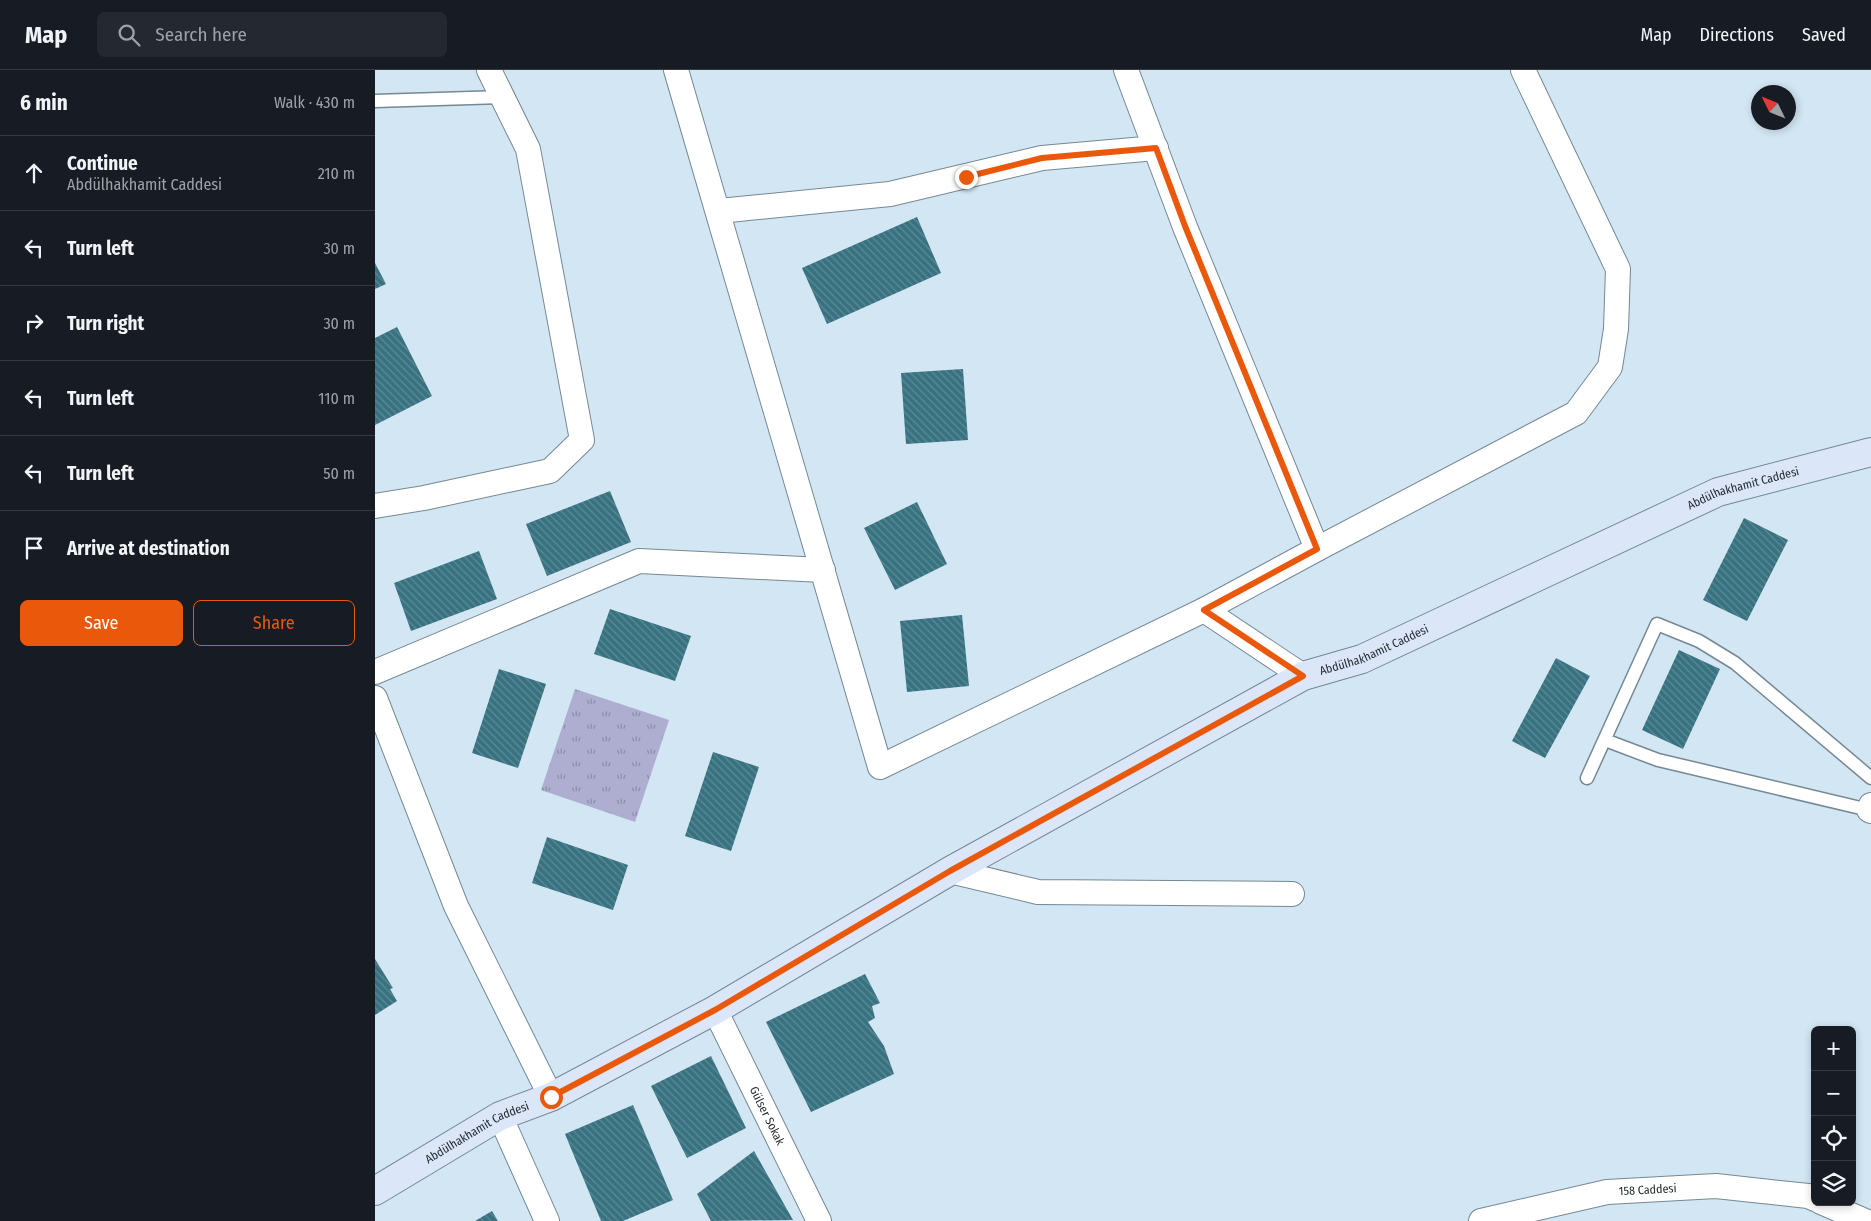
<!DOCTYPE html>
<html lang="en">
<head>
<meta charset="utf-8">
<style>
	body { margin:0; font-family:"Fira Sans Condensed",sans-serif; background:#242831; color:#f1f3f6 }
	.controls { position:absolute; right:15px; bottom:15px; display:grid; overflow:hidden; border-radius:8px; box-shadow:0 2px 8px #0003 }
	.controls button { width:45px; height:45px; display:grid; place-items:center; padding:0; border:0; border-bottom:1px solid #363941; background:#171b24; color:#f1f3f6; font:25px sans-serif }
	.compass { position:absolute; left:1376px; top:15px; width:45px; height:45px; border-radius:50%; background:#171b24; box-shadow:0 2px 8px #0003; rotate:313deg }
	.stop { position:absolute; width:15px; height:15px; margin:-11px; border:4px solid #ea580c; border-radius:50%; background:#fff }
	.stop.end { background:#ea580c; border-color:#fff; box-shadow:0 1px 5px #0008 }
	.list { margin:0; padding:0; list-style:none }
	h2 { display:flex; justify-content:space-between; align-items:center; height:65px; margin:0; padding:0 20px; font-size:21px }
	h2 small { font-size:16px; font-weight:400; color:#9ea1a6 }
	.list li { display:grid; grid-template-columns:32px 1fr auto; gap:15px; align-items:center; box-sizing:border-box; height:75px; padding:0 20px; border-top:1px solid #363941 }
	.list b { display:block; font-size:19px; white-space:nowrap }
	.list p { margin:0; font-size:16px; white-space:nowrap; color:#9ea1a6 }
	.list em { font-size:16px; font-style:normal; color:#9ea1a6 }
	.actions { display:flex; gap:10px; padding:15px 20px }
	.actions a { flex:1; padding:11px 0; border:1px solid #ea580c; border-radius:8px; text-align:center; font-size:18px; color:#ea580c }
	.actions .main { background:#ea580c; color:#fff }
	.icon { flex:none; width:28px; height:28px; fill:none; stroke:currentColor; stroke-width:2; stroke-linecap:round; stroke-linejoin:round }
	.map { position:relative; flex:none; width:1496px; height:1151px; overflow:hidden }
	header { display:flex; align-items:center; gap:30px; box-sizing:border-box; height:70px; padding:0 25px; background:#171b24; border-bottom:1px solid #363941 }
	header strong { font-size:24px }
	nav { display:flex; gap:28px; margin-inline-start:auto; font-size:18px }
	.search { width:350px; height:45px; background:#242831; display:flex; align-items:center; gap:12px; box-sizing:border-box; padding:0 18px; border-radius:8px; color:#9ea1a6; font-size:19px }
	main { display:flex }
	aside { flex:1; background:#171b24 }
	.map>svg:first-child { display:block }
	.grass { fill:url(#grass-tufts) }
	.building { fill:url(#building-back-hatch) }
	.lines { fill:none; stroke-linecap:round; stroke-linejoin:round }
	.service-casing { stroke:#758894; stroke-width:15 }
	.minor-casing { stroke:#758894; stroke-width:26 }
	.secondary-casing { stroke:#758894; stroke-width:30 }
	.service { stroke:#fff; stroke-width:12 }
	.minor { stroke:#fff; stroke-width:24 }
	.secondary { stroke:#dbe6f9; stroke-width:28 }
	.route { stroke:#ea580c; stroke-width:6 }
	.labels { text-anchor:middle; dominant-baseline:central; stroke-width:5; stroke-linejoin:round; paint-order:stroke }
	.street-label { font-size:12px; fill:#252c31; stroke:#d2e6f3 }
</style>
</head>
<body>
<header>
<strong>Map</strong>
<div class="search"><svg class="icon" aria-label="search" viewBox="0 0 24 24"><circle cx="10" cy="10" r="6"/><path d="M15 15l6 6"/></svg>Search here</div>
<nav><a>Map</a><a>Directions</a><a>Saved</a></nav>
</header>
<main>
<aside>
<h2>6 min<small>Walk · 430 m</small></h2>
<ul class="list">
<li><svg class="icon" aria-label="ahead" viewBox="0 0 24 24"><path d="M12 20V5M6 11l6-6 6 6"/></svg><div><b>Continue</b><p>Abdülhakhamit Caddesi</p></div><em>210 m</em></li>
<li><svg class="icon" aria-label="left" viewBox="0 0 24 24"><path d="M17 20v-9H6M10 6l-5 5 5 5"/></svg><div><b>Turn left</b></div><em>30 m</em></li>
<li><svg class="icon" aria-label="right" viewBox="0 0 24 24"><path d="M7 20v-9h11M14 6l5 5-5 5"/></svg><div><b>Turn right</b></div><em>30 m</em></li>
<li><svg class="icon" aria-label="left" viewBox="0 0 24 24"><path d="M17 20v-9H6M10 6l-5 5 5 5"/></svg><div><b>Turn left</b></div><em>110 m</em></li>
<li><svg class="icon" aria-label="left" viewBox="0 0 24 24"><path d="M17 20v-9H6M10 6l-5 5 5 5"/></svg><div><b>Turn left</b></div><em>50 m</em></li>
<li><svg class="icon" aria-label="arrive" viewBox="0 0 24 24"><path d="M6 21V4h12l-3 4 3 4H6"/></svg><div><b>Arrive at destination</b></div></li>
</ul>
<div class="actions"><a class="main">Save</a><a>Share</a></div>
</aside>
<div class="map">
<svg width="1496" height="1151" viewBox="0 0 1496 1151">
	<defs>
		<pattern id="grass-tufts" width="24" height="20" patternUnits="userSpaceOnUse" patternTransform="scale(1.25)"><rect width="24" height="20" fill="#adaed0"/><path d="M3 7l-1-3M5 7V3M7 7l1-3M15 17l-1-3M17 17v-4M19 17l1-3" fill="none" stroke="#8d8ea9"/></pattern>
		<pattern id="building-back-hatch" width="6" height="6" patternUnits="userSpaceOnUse" patternTransform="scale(1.25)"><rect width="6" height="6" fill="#377280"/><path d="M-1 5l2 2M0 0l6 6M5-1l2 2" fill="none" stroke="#608994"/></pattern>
	</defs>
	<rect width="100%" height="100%" fill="#d2e6f3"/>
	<!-- grass -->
	<path class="grass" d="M200,619L294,650L260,752L166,720Z"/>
	<!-- building -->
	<path class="building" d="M542,147L566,203L452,254L427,198Z
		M0,193L11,214L0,219Z
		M22,257L57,326L0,355V268Z
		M588,299L593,370L531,374L526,303Z
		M235,421L256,472L172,506L151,454Z
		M542,432L572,494L520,520L489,458Z
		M1369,448L1413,470L1372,551L1328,530Z
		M104,481L122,529L36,561L19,513Z
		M235,539L316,566L300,611L219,584Z
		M587,545L594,616L532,622L525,551Z
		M1304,580L1345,599L1308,679L1267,660Z
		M1181,588L1215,606L1170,688L1137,671Z
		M124,599L171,614L143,698L97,683Z
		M338,682L384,697L356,781L310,766Z
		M172,767L253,795L238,840L157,813Z
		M0,889L18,918L15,919L22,931L0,945Z
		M490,904L505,933L497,936L500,948L493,952L509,976L519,1004L436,1042L391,952Z
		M336,986L371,1058L312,1088L276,1016Z
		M258,1035L298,1130L248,1151H226L190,1064Z
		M379,1081L418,1150L336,1151L322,1124Z
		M117,1141L123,1151H100Z"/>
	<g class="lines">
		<defs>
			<path id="service" d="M0,31L127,27
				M1230,670L1283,690L1494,740
				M1212,708L1282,554L1324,571L1360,593L1496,708"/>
			<g id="minor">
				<path d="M301,0L505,697L829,540L928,606"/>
				<path d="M751,0L810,157L942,479L829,540"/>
				<path d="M344,141L515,124L667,88L781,78"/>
				<path d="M0,436L49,428L175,401L207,370L153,79L114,0"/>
				<path d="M942,479L1201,343L1235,297L1241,259L1243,199L1148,0"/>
				<path d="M0,602L264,491L448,500"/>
				<path d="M0,628L81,836L176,1027"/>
				<path d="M1496,735L1494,740L1496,741"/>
				<path d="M575,801L663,822L917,824"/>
				<path id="s1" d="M340,940L444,1151"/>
				<path d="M125,1046L172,1151"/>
				<path d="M1446,1132L1490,1151"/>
				<path id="s2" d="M1106,1151L1232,1122L1341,1116L1433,1126L1440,1129"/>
			</g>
			<g id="secondary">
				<path id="s3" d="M0,1121L125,1046L176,1027L340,940L575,801L928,606L987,589L1343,422L1496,382"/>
			</g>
		</defs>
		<!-- service casing -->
		<use href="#service" class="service-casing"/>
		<!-- minor casing -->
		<use href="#minor" class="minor-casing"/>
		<!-- secondary casing -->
		<use href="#secondary" class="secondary-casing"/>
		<!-- service -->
		<use href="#service" class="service"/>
		<!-- minor -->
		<use href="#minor" class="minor"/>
		<!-- secondary -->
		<use href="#secondary" class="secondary"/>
	</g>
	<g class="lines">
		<!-- route -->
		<path class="route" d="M176,1027L340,940L575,801L928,606L829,540L942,479L810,156L781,78L667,88L591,107"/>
	</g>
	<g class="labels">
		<!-- street labels -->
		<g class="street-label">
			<text stroke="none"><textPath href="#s3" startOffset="1542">Abdülhakhamit Caddesi</textPath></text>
			<text stroke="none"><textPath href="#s3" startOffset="1138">Abdülhakhamit Caddesi</textPath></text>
			<text stroke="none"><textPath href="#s1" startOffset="118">Gülser Sokak</textPath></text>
			<text stroke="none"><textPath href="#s3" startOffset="118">Abdülhakhamit Caddesi</textPath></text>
			<text stroke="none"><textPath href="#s2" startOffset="170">158 Caddesi</textPath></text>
		</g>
	</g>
</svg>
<div class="controls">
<button>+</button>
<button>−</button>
<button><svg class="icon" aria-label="locate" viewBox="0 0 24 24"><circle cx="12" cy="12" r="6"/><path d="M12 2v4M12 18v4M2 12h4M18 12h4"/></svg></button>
<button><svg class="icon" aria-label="layers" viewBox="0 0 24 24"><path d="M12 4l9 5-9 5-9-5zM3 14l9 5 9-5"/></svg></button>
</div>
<svg class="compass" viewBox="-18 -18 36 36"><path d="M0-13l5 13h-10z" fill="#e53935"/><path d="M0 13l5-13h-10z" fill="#9ea1a6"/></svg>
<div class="stop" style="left:176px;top:1027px"></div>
<div class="stop end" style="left:591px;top:107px"></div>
</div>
</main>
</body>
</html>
